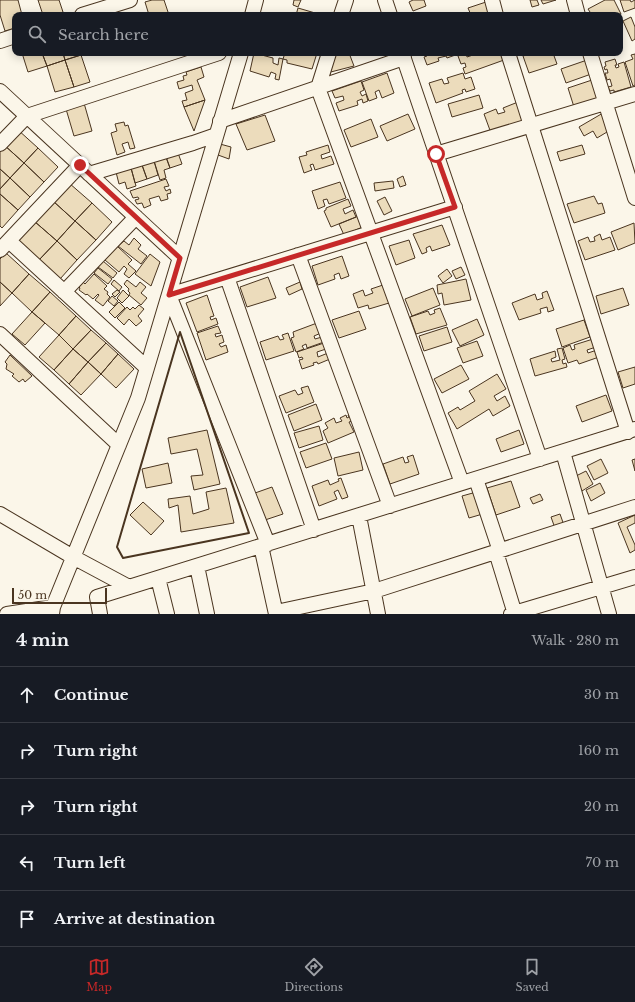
<!DOCTYPE html>
<html lang="en">
<head>
<meta charset="utf-8">
<style>
	body { margin:0; font-family:"Libre Baskerville",serif; background:#20242c; color:#f1f3f6 }
	.scale { position:absolute; left:12px; bottom:10px; width:95px; box-sizing:border-box; padding-left:4px; border:2px solid #4a3520; border-top:0; font-size:11px; line-height:14px; white-space:nowrap; color:#4a3520; -webkit-text-stroke:3px #fbf6e9; paint-order:stroke }
	.stop { position:absolute; width:12px; height:12px; margin:-9px; border:3px solid #c62828; border-radius:50%; background:#fff }
	.stop.end { background:#c62828; border-color:#fff; box-shadow:0 1px 4px #0008 }
	.list { margin:0; padding:0; list-style:none }
	h2 { display:flex; justify-content:space-between; align-items:center; height:52px; margin:0; padding:0 16px; font-size:17px }
	h2 small { font-size:13px; font-weight:400; color:#9ea1a6 }
	.list li { display:grid; grid-template-columns:26px 1fr auto; gap:12px; align-items:center; box-sizing:border-box; height:56px; padding:0 16px; border-top:1px solid #363941 }
	.list b { display:block; font-size:15px; white-space:nowrap }
	.list em { font-size:13px; font-style:normal; color:#9ea1a6 }
	.icon { flex:none; width:22px; height:22px; fill:none; stroke:currentColor; stroke-width:2; stroke-linecap:round; stroke-linejoin:round }
	.map { position:relative; flex:none; width:635px; height:614px; overflow:hidden }
	.search { position:absolute; background:#171b24; box-shadow:0 2px 10px #0003; left:12px; right:12px; top:12px; height:44px; display:flex; align-items:center; gap:10px; box-sizing:border-box; padding:0 14px; border-radius:8px; color:#9ea1a6; font-size:15px }
	.sheet { height:332px; background:#171b24 }
	nav { display:flex; justify-content:space-around; align-items:center; box-sizing:border-box; height:56px; border-top:1px solid #363941; background:#171b24; font-size:11px; color:#9ea1a6 }
	nav a { display:grid; justify-items:center; gap:2px }
	nav .on { color:#c62828 }
	.map>svg:first-child { display:block }
	.building { fill:#ecdcbc; stroke:#4a3520 }
	.lines { fill:none; stroke-linecap:round; stroke-linejoin:round }
	.minor-casing { stroke:#4a3520; stroke-width:16 }
	.minor { stroke:#fbf6e9; stroke-width:14 }
	.wall { stroke:#4a3520; stroke-width:2 }
	.route { stroke:#c62828; stroke-width:5 }
</style>
</head>
<body>
<div class="map">
<svg width="635" height="614" viewBox="0 0 635 614">
	<rect width="100%" height="100%" fill="#fbf6e9"/>
	<!-- building -->
	<path class="building" d="M0,0H18L22,15H15V28L5,31L0,15Z
		M38,0H59L63,12L55,15H43Z
		M152,0H164L169,15H149L145,2Z
		M294,0H301L298,7L293,5Z
		M413,0H424L426,6L413,11L409,2Z
		M530,0H537L539,5L532,7Z
		M541,0H556L543,4Z
		M605,0H614L621,14L592,15L588,9Z
		M620,0H630L631,2L635,0V8L624,12Z
		M486,2L491,15H471L468,8Z
		M298,8L322,15H296Z
		M631,17L635,27V39L632,41L623,21Z
		M22,53H42L47,66L28,72Z
		M42,53H63L65,60L47,66Z
		M63,53H81V55L65,60Z
		M254,53L273,58V63L278,65L279,58L283,59L279,80L275,79L276,74L271,72L269,77L250,71Z
		M285,53H317L312,69L287,63V60L283,59Z
		M332,53H349L354,66L323,74Z
		M426,53H461L447,58L446,56L438,58L439,61L427,65L424,57L427,56Z
		M466,53L467,57L479,53H501L504,60L465,74L463,68L466,67L465,63L461,64L458,56Z
		M533,53H553L557,64L529,73L523,56Z
		M635,54V85L633,86L625,62L633,59L631,55Z
		M81,55L90,82L74,87L65,60Z
		M590,59L594,73L566,83L561,69Z
		M615,59L617,65H615L616,68L619,67L618,64L624,62L631,87L614,92V90L610,91L608,87L612,86L610,79L607,80L605,73H608L607,69L605,70L604,67L606,66L605,62Z
		M65,60L74,87L55,92L47,66Z
		M201,67L204,77L197,80L205,100L184,107L182,101L187,100L185,93L193,90L192,85L179,89L177,82L184,80L183,76L187,75L186,72Z
		M387,73L394,93L382,98L379,90L375,92L377,98L369,101L362,82Z
		M463,73L465,79L471,77L475,89L466,92L465,89L462,90L463,93L436,103L429,83L442,79L444,84L449,83L447,78Z
		M595,79L603,98L574,107L568,88Z
		M361,81L364,90L360,92L362,96L366,94L368,101L363,103L362,99L357,101L358,105L339,111L336,103L344,100L343,96L335,98L332,91Z
		M479,95L483,108L452,117L448,104Z
		M205,100L194,131L184,107Z
		M518,102L526,120L491,133L484,114L496,109L498,114L505,112L503,108Z
		M84,103L92,131L74,136L66,109Z
		M603,113L612,129L597,138L593,131L584,136L579,127Z
		M408,114L415,129L387,141L380,126Z
		M265,115L275,141L247,150L236,124Z
		M371,119L378,137L351,147L344,130Z
		M124,122L125,126L128,125L135,148L130,149L128,142L122,144L125,152L117,155L111,133L117,131L115,124Z
		M17,129L38,148L24,163L3,144Z
		M3,144L24,163L10,178L0,169V147Z
		M220,144L231,147L229,159L218,155Z
		M328,145L330,152L321,155L322,159L331,156L334,164L315,170L313,164L310,165L312,170L304,173L299,157L307,155L306,152Z
		M582,145L585,154L560,161L557,152Z
		M38,148L58,167L44,182L24,163Z
		M178,153L182,164L170,168L166,157Z
		M166,157L170,168L164,170L166,178L160,180L154,161Z
		M154,161L158,175L147,179L142,165Z
		M24,163L44,182L30,197L10,178Z
		M142,165L147,179L135,183L131,168Z
		M131,168L136,186L127,189L125,182L119,184L116,172Z
		M0,169L10,178L0,189Z
		M403,176L406,185L400,187L397,179Z
		M10,178L30,197L18,210L0,194V189Z
		M166,179L169,186L164,187L166,191L170,189L171,193L167,194L168,199L161,201L159,196L149,199L151,205L144,208L142,203L137,204L135,200L139,199L138,197L133,198L130,191Z
		M393,181L394,188L375,191L374,183Z
		M340,182L346,198L329,204L327,199L323,200L325,206L318,209L312,191Z
		M69,183L92,203L75,221L53,201Z
		M0,194L18,210L2,228L0,226Z
		M594,196L598,204L602,203L605,213L574,223L567,204Z
		M385,197L392,211L384,215L377,201Z
		M348,199L351,206L343,209L345,214L353,210L356,217L331,227L324,211L326,210V208Z
		M53,201L75,221L57,241L34,221Z
		M92,203L112,222L96,240L75,221Z
		M361,215L365,226L344,235L339,224Z
		M34,221L57,241L39,260L17,240Z
		M75,221L96,240L77,260L57,241Z
		M634,223L635,243L618,250L611,232Z
		M442,225L450,245L432,251L430,246L426,248L427,252L422,254L413,234Z
		M600,234L602,240L610,237L615,250L585,260L578,241L588,237L590,242L595,241L594,237Z
		M134,238L141,245L138,249L147,256L141,264L118,246L124,241L129,245Z
		M409,240L415,258L396,265L389,246Z
		M57,241L77,260L60,279L39,260Z
		M117,246L132,260L128,264L136,271L129,278L124,274L127,269L124,266L119,272L105,260Z
		M6,253L29,274L12,293L0,282V259Z
		M150,254L160,262L151,286L135,274Z
		M342,256L349,276L341,279L339,273L334,275L335,279L318,285L312,266Z
		M103,261L117,273L113,278L98,267Z
		M461,267L465,275L456,279L452,271Z
		M98,268L112,279L108,284L94,273Z
		M447,269L452,276L443,283L438,276Z
		M29,274L50,292L32,312L12,293Z
		M94,274L107,286L104,289L108,292L107,294L110,297L103,306L95,300L99,295L98,294L93,299L87,294L86,295L79,290L80,288L79,287L83,282L85,284Z
		M268,277L276,298L247,307L240,287Z
		M466,279L471,300L444,305L442,293L438,294L437,285Z
		M114,280L122,287L119,291L111,284Z
		M127,280L136,287L140,282L146,287L141,293L147,298L141,305L129,295L130,293L128,291L129,289L124,284Z
		M0,282L12,293L0,306Z
		M300,282L302,289L289,295L286,288Z
		M383,285L389,303L369,309L368,305L358,308L353,294L363,290L365,296L373,293L371,289Z
		M433,288L440,305L412,316L405,299Z
		M623,288L629,305L601,314L596,296Z
		M117,290L120,292L115,297L112,294Z
		M123,290L129,296L122,303L117,298Z
		M547,291L554,310L548,312L547,307L540,309L541,313L519,320L512,303L535,294L537,300L543,298L542,293Z
		M50,292L76,316L59,335L32,312Z
		M207,295L214,316L210,317L211,320L216,318L218,324L197,332L186,303Z
		M112,296L118,301L114,306L108,301Z
		M119,302L125,308L115,318L109,312Z
		M139,305L144,309L138,316L142,321L136,326L129,319L124,325L117,318L127,307L130,310L133,307L135,309Z
		M440,308L447,325L416,334L410,317L428,311L430,315L435,313L434,310Z
		M359,311L366,329L339,338L332,320Z
		M32,312L45,323L25,345L12,334Z
		M76,316L91,330L73,349L59,335Z
		M477,319L484,335L460,346L452,330Z
		M584,320L590,337L562,347L556,329Z
		M317,323L321,333L314,336L315,339L322,337L324,342L307,348L306,344L302,346L304,349L296,352L291,338L294,337L293,332Z
		M218,326L221,333L215,334L216,337L222,335L224,342L219,344L221,347L226,345L228,352L206,360L197,333Z
		M447,327L452,342L424,351L419,336Z
		M91,330L106,343L88,362L73,349Z
		M288,333L294,351L266,360L260,342L278,336L280,340L284,339L282,335Z
		M59,335L73,349L54,370L39,357Z
		M593,339L596,347L587,350L588,353L597,350L599,357L579,364L577,360L568,363L563,348L570,345L572,350L575,349L574,345Z
		M477,341L483,356L463,363L457,348Z
		M106,343L118,354L101,374L88,362Z
		M324,343L326,349L317,352L318,357L328,353L330,359L318,364L317,362L313,363L314,365L302,369L299,360L303,359L302,357L299,358L297,352Z
		M562,348L565,359L562,360L563,364L566,363L567,367L535,376L530,359L555,351L556,357L551,359L552,362L560,360L557,349Z
		M73,349L88,362L69,384L54,370Z
		M118,354L134,369L116,388L101,374Z
		M10,355L32,376L25,382L23,379L19,382L12,376L14,374L6,369L7,364L5,362Z
		M88,362L101,374L81,395L69,384Z
		M461,365L469,379L442,393L434,379Z
		M635,367V384L623,388L618,372Z
		M497,374L506,389L494,396L497,401L505,396L510,406L493,416L489,409L457,429L448,413L458,407L460,410L475,401L469,391Z
		M308,386L314,402L286,413L279,396L295,390L298,395L303,393L301,388Z
		M606,395L612,411L582,422L576,406Z
		M316,404L322,420L294,431L288,415Z
		M349,414L353,421L349,422L354,432L328,443L323,431L328,428L325,423L334,418L336,423L342,421L340,418L346,415L347,418L349,417L348,415Z
		M319,426L323,440L299,448L294,433Z
		M207,430L220,484L194,490L191,476L203,475L197,449L171,454L168,438Z
		M519,430L524,444L501,452L496,439Z
		M326,443L332,459L306,468L300,452Z
		M359,452L363,470L338,476L334,458Z
		M413,455L419,474L390,484L383,464L403,457L405,463L409,462L407,457Z
		M601,459L608,473L594,480L587,466Z
		M635,459V471L632,460Z
		M168,463L172,483L146,488L142,469Z
		M586,471L593,484L582,491L574,477Z
		M341,478L348,497L342,499L338,490L334,492L337,499L319,506L312,486L328,480L330,485L339,481L338,479Z
		M511,481L520,507L496,515L487,488Z
		M600,483L605,493L591,501L586,490Z
		M272,487L283,514L265,520L255,493Z
		M226,488L234,523L181,532L178,505L169,508L168,499L190,496L193,514L209,509L206,492Z
		M480,491L486,513L469,518L462,496Z
		M540,494L543,500L533,504L530,498Z
		M143,502L164,521L151,535L130,515Z
		M560,514L565,528L556,531L551,517Z
		M635,515V523L627,527L635,545V550L630,553L618,523Z"/>
	<g class="lines">
		<defs>
			<path id="minor" d="M385,0L390,15
				M492,0L496,15
				M574,0L578,15
				M82,15L130,0
				M252,15L256,0
				M341,15L346,0
				M0,41L15,36
				M329,53L318,88L462,483
				M402,53L540,459
				M508,53L628,432
				M590,53L635,198
				M0,91L180,258
				M220,121L404,58
				M0,144L27,116L219,53
				M436,154L635,94
				M89,174L193,143L216,135
				M9,241L147,368
				M0,250L80,165
				M298,255L390,506
				M227,277L314,530
				M64,292L136,217
				M0,334L119,445
				M563,452L609,614
				M476,479L500,551
				M0,514L73,557L129,587
				M359,516L378,614
				M268,544L169,295L455,207
				M261,546L276,614
				M496,552L515,614
				M197,566L207,614
				M158,578L167,614
				M276,612L374,591L635,507
				M7,614L53,607
				M52,614L53,607L138,398L241,53
				M100,614L97,597L635,429
				M511,614L635,577"/>
		</defs>
		<!-- minor casing -->
		<use href="#minor" class="minor-casing"/>
		<!-- minor -->
		<use href="#minor" class="minor"/>
		<!-- wall -->
		<path class="wall" d="M180,332L249,533L123,558L117,547Z"/>
	</g>
	<g class="lines">
		<!-- route -->
		<path class="route" d="M80,165L180,258L169,295L455,207L436,154"/>
	</g>
</svg>
<div class="scale">50 m</div>
<div class="stop" style="left:436px;top:154px"></div>
<div class="stop end" style="left:80px;top:165px"></div>
<div class="search"><svg class="icon" aria-label="search" viewBox="0 0 24 24"><circle cx="10" cy="10" r="6"/><path d="M15 15l6 6"/></svg>Search here</div>
</div>
<section class="sheet">
<h2>4 min<small>Walk · 280 m</small></h2>
<ul class="list">
<li><svg class="icon" aria-label="ahead" viewBox="0 0 24 24"><path d="M12 20V5M6 11l6-6 6 6"/></svg><div><b>Continue</b></div><em>30 m</em></li>
<li><svg class="icon" aria-label="right" viewBox="0 0 24 24"><path d="M7 20v-9h11M14 6l5 5-5 5"/></svg><div><b>Turn right</b></div><em>160 m</em></li>
<li><svg class="icon" aria-label="right" viewBox="0 0 24 24"><path d="M7 20v-9h11M14 6l5 5-5 5"/></svg><div><b>Turn right</b></div><em>20 m</em></li>
<li><svg class="icon" aria-label="left" viewBox="0 0 24 24"><path d="M17 20v-9H6M10 6l-5 5 5 5"/></svg><div><b>Turn left</b></div><em>70 m</em></li>
<li><svg class="icon" aria-label="arrive" viewBox="0 0 24 24"><path d="M6 21V4h12l-3 4 3 4H6"/></svg><div><b>Arrive at destination</b></div></li>
</ul>
</section>
<nav>
<a class="on"><svg class="icon" aria-label="map" viewBox="0 0 24 24"><path d="M3 6l6-2 6 2 6-2v14l-6 2-6-2-6 2zM9 4v14M15 6v14"/></svg>Map</a>
<a><svg class="icon" aria-label="directions" viewBox="0 0 24 24"><path d="M12 3l9 9-9 9-9-9zM9 14v-3h6M13 9l2 2-2 2"/></svg>Directions</a>
<a><svg class="icon" aria-label="saved" viewBox="0 0 24 24"><path d="M7 4h10v16l-5-4-5 4z"/></svg>Saved</a>
</nav>
</body>
</html>
